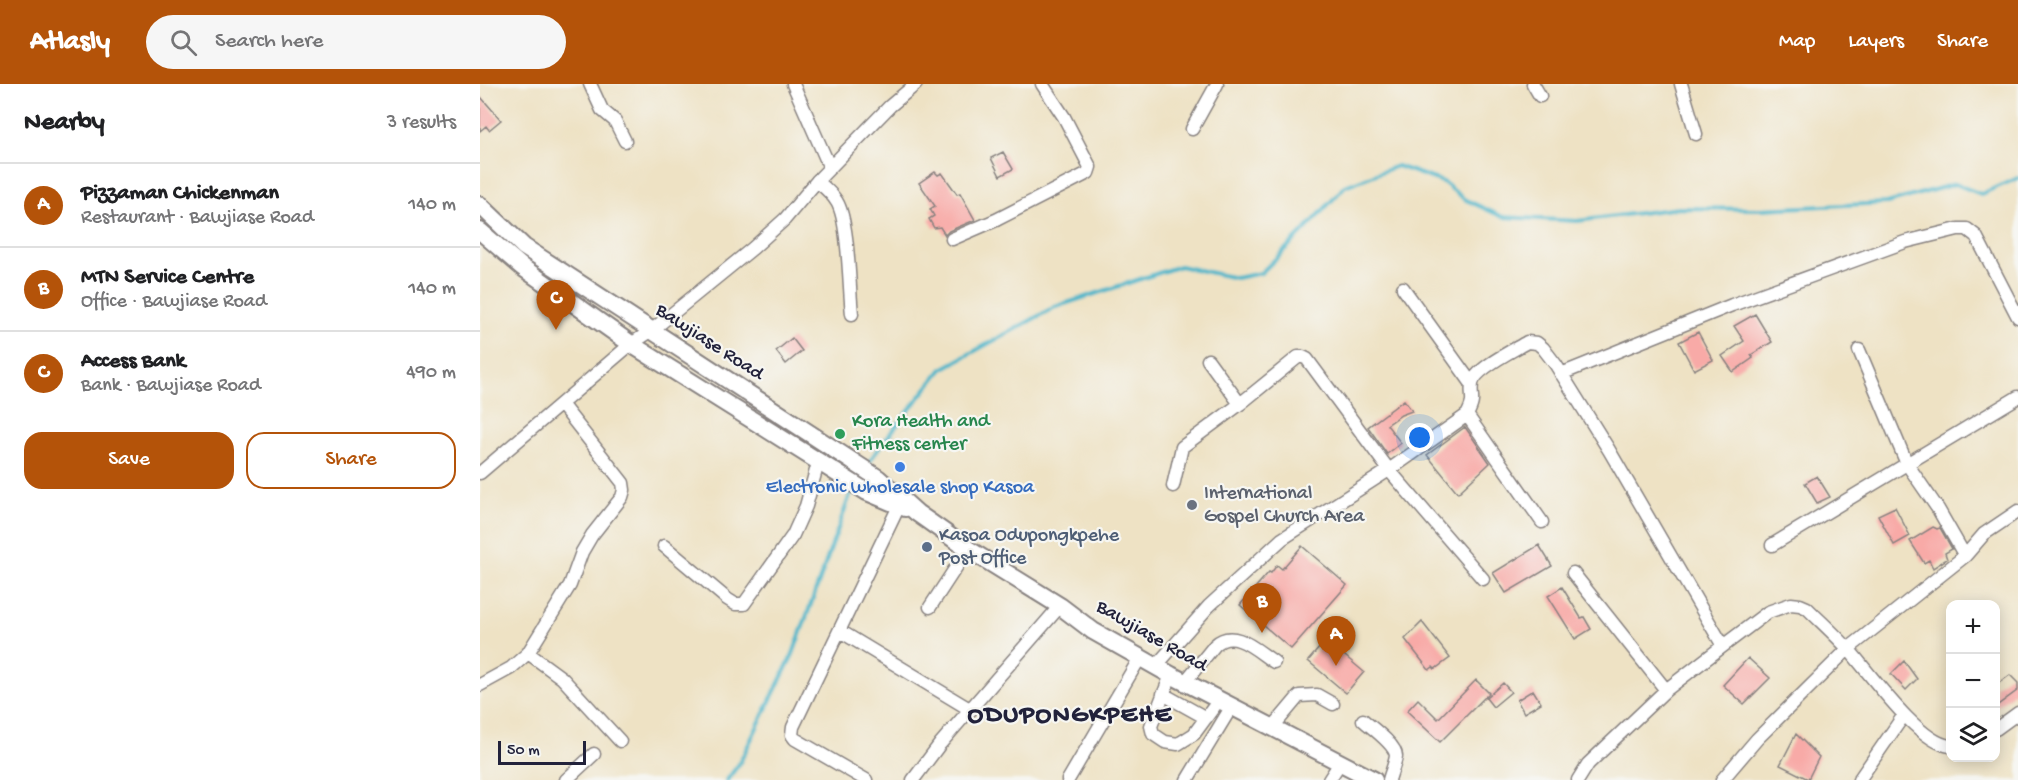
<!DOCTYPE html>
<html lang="en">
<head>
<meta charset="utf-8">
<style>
	body { margin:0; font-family:"Gochi Hand",sans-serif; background:#f6f6f6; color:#202124 }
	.controls { position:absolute; right:18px; bottom:18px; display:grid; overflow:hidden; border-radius:12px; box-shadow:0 3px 15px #0003 }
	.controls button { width:54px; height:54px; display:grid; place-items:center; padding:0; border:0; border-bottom:2px solid #e0e0e0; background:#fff; color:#202124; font:30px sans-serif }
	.scale { position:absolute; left:18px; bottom:15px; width:88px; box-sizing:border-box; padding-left:6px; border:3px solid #22223b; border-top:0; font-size:16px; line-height:21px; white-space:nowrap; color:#22223b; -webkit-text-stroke:4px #f6f6f2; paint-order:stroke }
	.you { position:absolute; left:940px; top:354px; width:21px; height:21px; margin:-15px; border:4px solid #fff; border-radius:50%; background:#1a73e8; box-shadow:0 0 0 9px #1a73e833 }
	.badge { display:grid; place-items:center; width:39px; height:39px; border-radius:50%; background:#b45309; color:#fff; font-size:20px; font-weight:700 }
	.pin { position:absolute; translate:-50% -50px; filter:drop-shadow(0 2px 3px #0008) }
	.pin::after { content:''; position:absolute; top:32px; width:21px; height:18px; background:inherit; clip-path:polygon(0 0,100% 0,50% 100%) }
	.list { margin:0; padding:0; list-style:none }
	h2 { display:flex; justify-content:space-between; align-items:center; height:78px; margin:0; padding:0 24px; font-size:26px }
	h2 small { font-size:20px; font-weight:400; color:#757577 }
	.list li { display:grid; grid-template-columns:39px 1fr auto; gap:18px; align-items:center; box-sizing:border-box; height:84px; padding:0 24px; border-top:2px solid #e0e0e0 }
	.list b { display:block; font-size:22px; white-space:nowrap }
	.list p { margin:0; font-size:20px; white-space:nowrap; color:#757577 }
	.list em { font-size:20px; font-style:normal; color:#757577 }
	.actions { display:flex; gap:12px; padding:18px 24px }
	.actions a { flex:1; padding:14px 0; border:2px solid #b45309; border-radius:18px; text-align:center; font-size:21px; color:#b45309 }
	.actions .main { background:#b45309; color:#fff }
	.icon { flex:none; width:33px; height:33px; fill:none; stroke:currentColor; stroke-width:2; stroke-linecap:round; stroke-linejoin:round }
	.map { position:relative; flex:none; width:1538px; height:696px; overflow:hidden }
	header { display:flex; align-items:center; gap:36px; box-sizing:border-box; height:84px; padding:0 30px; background:#b45309; color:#fff }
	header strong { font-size:28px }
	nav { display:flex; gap:33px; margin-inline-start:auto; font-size:21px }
	.search { width:420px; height:54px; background:#f6f6f6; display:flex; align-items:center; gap:15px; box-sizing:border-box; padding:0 21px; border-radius:33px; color:#757577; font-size:22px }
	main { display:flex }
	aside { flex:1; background:#fff }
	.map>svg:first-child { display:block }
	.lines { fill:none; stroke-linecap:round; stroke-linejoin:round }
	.stream { stroke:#4db6ca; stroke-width:4 }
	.building { fill:#f8aaa7 }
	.minor-casing { stroke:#888280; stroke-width:15 }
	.major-casing { stroke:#888280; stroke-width:20 }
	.minor { stroke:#fff; stroke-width:12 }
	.major { stroke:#fff; stroke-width:16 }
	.leisure-dot { fill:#2e9e5b; stroke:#f6f6f2; stroke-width:2 }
	.shop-dot { fill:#3f7fe0; stroke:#f6f6f2; stroke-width:2 }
	.worship-dot { fill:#6b7280; stroke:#f6f6f2; stroke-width:2 }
	.service-dot { fill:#5c6f8a; stroke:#f6f6f2; stroke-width:2 }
	.labels { text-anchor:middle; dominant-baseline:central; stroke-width:4.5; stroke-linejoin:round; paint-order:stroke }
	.street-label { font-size:20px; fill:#22223b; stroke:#f6f6f2 }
	.leisure-label { font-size:20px; fill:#27864d; stroke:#f6f6f2; text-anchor:start }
	.shop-label { font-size:20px; fill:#366cbe; stroke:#f6f6f2 }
	.worship-label { font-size:20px; fill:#5b616d; stroke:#f6f6f2; text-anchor:start }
	.service-label { font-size:20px; fill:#4e5e75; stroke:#f6f6f2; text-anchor:start }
	.district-label { font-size:26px; font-weight:bold; letter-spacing:1.5px; fill:#22223b; stroke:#f6f6f2 }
</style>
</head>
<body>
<header>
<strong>Atlasly</strong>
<div class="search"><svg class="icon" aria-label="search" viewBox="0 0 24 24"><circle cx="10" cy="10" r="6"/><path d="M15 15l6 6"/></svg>Search here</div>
<nav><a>Map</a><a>Layers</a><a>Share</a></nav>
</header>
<main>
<aside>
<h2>Nearby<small>3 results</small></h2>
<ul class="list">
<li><span class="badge">A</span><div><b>Pizzaman Chickenman</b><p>Restaurant · Bawjiase Road</p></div><em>140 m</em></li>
<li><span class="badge">B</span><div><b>MTN Service Centre</b><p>Office · Bawjiase Road</p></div><em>140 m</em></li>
<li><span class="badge">C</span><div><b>Access Bank</b><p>Bank · Bawjiase Road</p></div><em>490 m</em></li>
</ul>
<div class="actions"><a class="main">Save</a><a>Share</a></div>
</aside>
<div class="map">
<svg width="1538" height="696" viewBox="0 0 1538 696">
	<rect width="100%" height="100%" fill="#f6f6f2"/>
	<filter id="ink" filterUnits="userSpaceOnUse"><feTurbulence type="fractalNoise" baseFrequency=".0167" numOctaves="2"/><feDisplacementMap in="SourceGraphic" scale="12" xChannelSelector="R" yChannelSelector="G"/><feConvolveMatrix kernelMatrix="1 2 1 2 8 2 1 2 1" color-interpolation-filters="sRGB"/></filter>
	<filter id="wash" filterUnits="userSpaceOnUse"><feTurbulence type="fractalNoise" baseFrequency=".008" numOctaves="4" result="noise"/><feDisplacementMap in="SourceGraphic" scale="24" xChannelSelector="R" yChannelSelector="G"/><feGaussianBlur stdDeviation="1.35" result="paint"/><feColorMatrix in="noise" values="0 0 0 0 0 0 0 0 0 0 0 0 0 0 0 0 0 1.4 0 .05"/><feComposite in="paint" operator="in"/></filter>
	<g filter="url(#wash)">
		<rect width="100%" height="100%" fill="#eee2c4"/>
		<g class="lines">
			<!-- stream -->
			<path class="stream" d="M387,382L397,366L462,285L575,223L700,182L756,194L781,189L826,145L865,102L917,82L963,98L984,115L1023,133L1097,137L1199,124L1280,125L1407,119L1475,100L1501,110L1538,94
				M247,696L259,680L313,570L370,411L374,404"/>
		</g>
		<g id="blocks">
			<!-- building -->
			<path class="building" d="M0,12L21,36L9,46L6,42L0,47Z
				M523,68L533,85L520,92L511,74Z
				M455,88L458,91L462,89L477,110L480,109L495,136L469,147L465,151L460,143L454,144L449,135L454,132L450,125L455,122L439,99Z
				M1275,230L1292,258L1271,271L1273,274L1253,288L1242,272L1264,257L1254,242Z
				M1218,248L1233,276L1214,286L1199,258Z
				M312,254L322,267L306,280L296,267Z
				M924,316L932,327L921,331L907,341L921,359L907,370L888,343Z
				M985,343L1010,379L978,409L947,371Z
				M1337,392L1350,413L1337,419L1325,399Z
				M1415,423L1430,452L1414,461L1398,431Z
				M1453,443L1457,445L1460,444L1472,465L1465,469L1467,475L1453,484L1449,476L1444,479L1430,457Z
				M1059,461L1072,482L1026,509L1013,489Z
				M822,462L867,501L811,565L760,521L789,488L791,489L797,481L802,485Z
				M1082,503L1101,534L1104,533L1111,545L1095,555L1068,512Z
				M942,538L970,574L955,585L953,583L949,586L925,555Z
				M846,556L884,588L866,609L828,577Z
				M1268,574L1290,594L1264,620L1243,601Z
				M1424,577L1437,595L1426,606L1411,590Z
				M1530,591L1538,599V606L1515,623V602Z
				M996,596L1009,609L960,658L927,627L938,615L958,635Z
				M1023,599L1031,608L1013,623L1006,614Z
				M1053,606L1061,619L1044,629L1037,616Z
				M1316,650L1339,673L1328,695L1300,681Z"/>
		</g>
	</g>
	<g filter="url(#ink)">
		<use href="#blocks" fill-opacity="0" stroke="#888280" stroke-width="1.5"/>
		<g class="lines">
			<defs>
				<path id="minor" d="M110,0L122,26L135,37L145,57
					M313,0L350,84
					M1053,0L1060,12
					M1201,0L1216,50
					M712,45L737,0
					M337,97C344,103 352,109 357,118C369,138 369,204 372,230
					M472,155L516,136L608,89L610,83L584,33L562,0
					M923,204L992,300
					M1379,266L1427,380L1458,425L1485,472
					M728,276L760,320
					M1081,290L1252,221L1425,158L1478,145H1487L1496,152L1538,233
					M987,331L1062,438
					M0,389L151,260L171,247L273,164L305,135L337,97L410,22L436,0
					M693,402L702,363L760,320L818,273H823L827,275L909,386L1003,495
					M1292,461L1538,313
					M184,462L247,515L255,520H264L313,451L326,422L338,379
					M1093,489L1186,606
					M450,523L488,465
					M360,547L491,626
					M48,569L82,594L140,657
					M676,582L729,522L802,455L909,386L987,331C996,314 990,315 992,300C994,285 1034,266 1047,258L1057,259L1063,264L1076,281L1129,366L1243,562
					M691,591L671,642L673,650L685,658L698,660L714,650L739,616
					M705,598L735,561C754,543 777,567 794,578
					M0,601L31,584L48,569L90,501L102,468L112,451L142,413L144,406L143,399L81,320
					M683,610L726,634
					M883,636C891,643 916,661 916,672C915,680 911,688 909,696
					M793,643L819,612L837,611L853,620
					M1516,645L1538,629
					M86,696L114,670
					M386,696L315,655L312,651L313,643L419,422
					M433,696L460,660L580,522
					M588,696L661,572
					M707,696L752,622
					M849,696L860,679
					M1098,696L1108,680L1186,606L1243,562L1288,528L1311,520L1320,521L1327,524C1341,538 1356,551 1370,567C1391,591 1439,659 1470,662
					M1242,696L1277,655L1368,565L1485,472L1504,450L1538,427
					M1379,696L1424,631"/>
				<path id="major" d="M0,121L44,163L398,394L437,429L488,465L580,522L613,547L691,591L894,696
					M0,147L42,183L151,260L387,408L425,424"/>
			</defs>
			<!-- minor casing -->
			<use href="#minor" class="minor-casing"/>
			<!-- major casing -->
			<use href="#major" class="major-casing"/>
			<!-- minor -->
			<use href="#minor" class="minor"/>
			<!-- major -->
			<use href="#major" class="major"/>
		</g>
	</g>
	<!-- markers -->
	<circle class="leisure-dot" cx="360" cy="350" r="6"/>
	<circle class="shop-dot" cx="420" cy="383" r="6"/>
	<circle class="worship-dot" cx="712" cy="421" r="6"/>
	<circle class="service-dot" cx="447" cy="463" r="6"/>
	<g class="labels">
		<!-- street labels -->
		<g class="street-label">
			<text transform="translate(229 259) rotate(33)">Bawjiase Road</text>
			<text transform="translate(671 553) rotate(30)">Bawjiase Road</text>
		</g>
		<!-- leisure labels -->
		<g class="leisure-label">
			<text x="372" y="338">Kora Health and<tspan x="372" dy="23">Fitness center</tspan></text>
		</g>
		<!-- shop labels -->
		<g class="shop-label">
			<text x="420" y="404">Electronic wholesale shop Kasoa</text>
		</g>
		<!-- worship labels -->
		<g class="worship-label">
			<text x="724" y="410">International<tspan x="724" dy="23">Gospel Church Area</tspan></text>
		</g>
		<!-- service labels -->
		<g class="service-label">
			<text x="459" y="452">Kasoa Odupongkpehe<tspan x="459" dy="23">Post Office</tspan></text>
		</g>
		<!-- district labels -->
		<g class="district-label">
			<text x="590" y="632">ODUPONGKPEHE</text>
		</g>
	</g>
</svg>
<div class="controls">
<button>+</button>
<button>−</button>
<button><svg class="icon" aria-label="layers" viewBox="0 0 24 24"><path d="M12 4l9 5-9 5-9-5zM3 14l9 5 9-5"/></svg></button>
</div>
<div class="scale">50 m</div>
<div class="you"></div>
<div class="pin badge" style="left:856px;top:582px">A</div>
<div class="pin badge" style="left:782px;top:549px">B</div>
<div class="pin badge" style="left:76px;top:246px">C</div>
</div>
</main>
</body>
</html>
